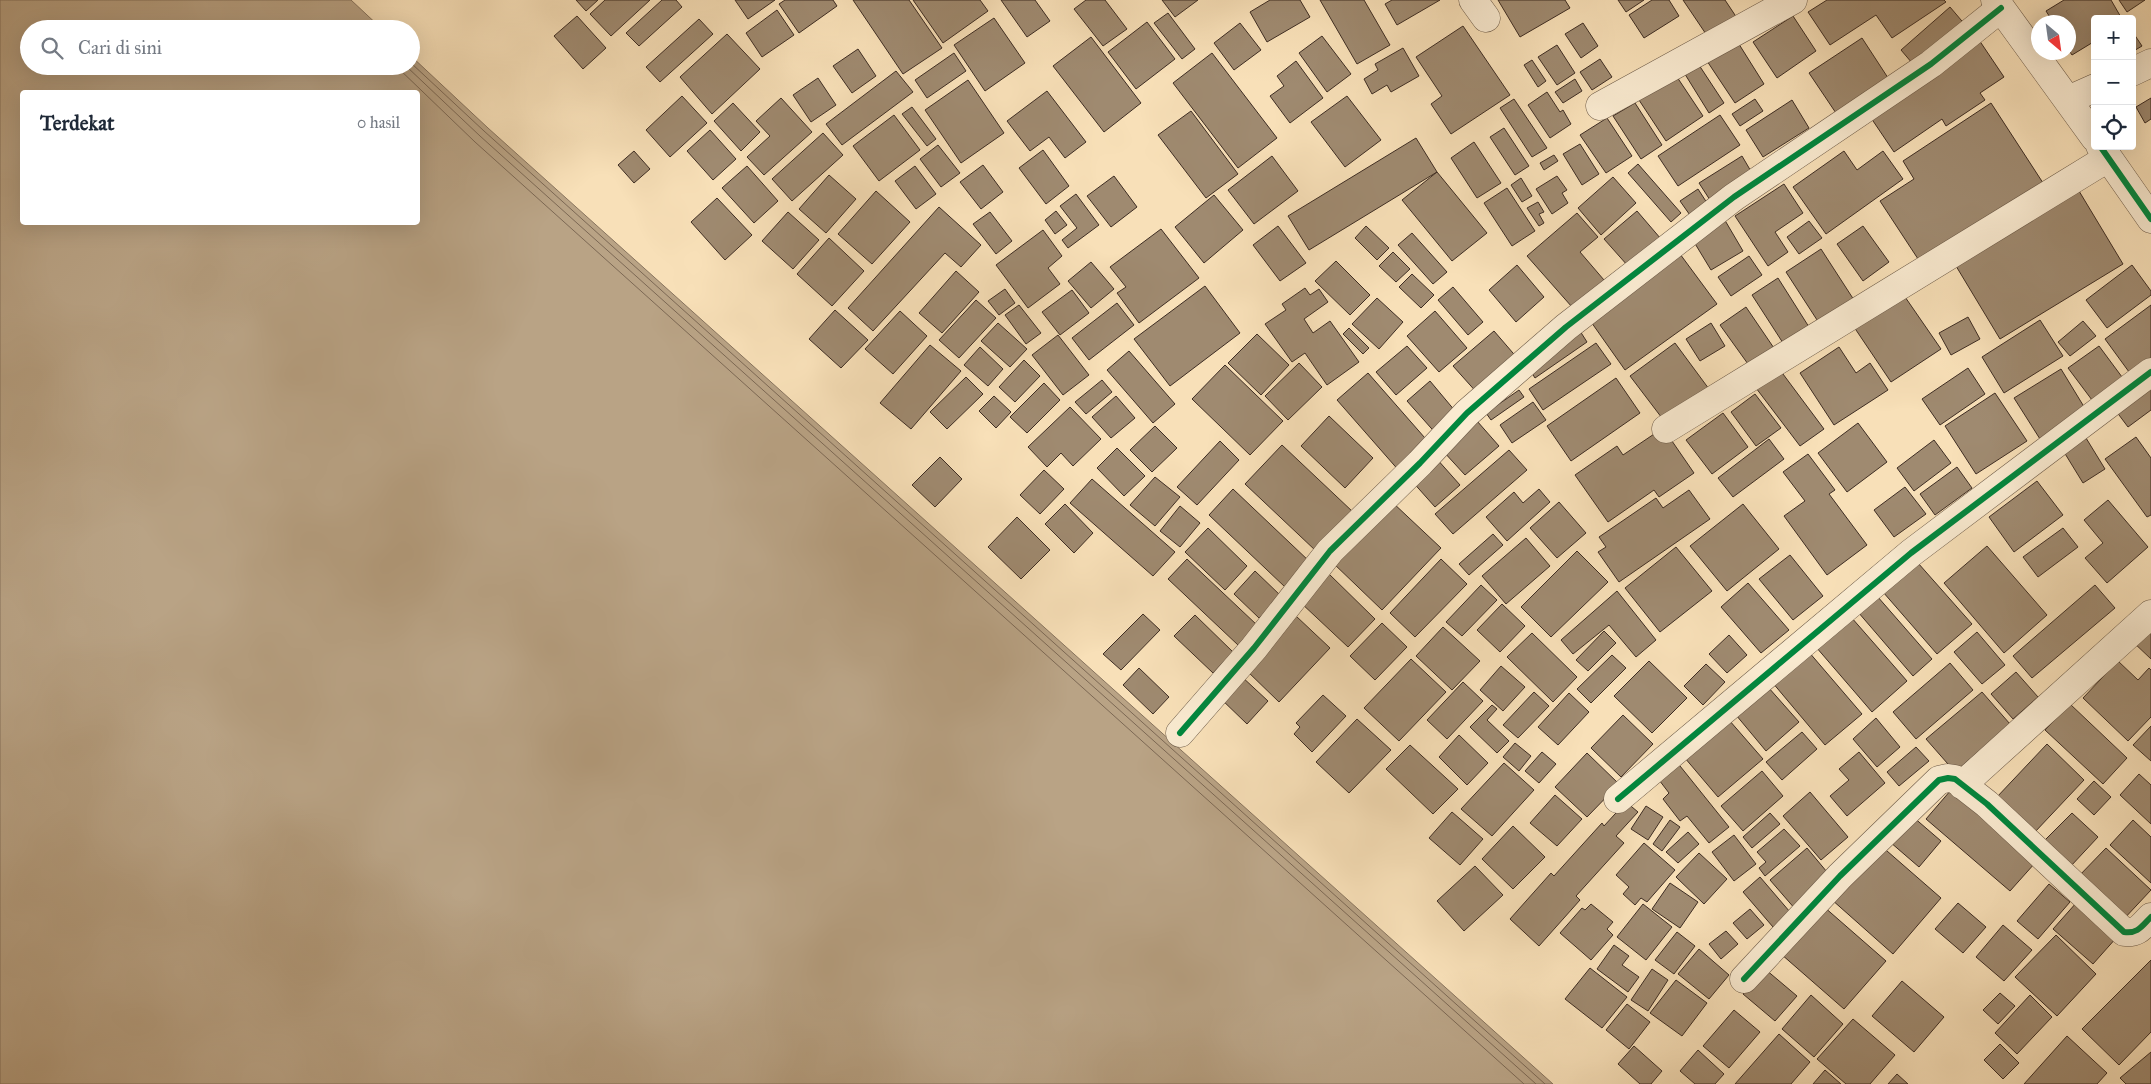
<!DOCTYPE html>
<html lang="id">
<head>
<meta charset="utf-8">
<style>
	body { margin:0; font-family:"IM FELL Great Primer",serif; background:#f6f6f7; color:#1f2937 }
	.controls { position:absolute; right:15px; top:15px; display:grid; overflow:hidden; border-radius:5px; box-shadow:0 5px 20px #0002 }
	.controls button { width:45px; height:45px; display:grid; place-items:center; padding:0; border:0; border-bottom:1px solid #e0e1e3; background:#fff; color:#1f2937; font:25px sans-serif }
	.compass { position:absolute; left:2031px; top:15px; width:45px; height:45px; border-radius:50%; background:#fff; box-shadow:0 5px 20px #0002; rotate:151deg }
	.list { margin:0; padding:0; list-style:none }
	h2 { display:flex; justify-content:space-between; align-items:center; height:65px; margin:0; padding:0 20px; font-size:21px }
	h2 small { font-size:16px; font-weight:400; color:#747a83 }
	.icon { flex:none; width:28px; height:28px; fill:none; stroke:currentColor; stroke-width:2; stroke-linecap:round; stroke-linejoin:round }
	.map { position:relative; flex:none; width:2151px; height:1084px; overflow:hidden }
	.search { position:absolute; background:#fff; box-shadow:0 5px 20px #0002; left:20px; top:20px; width:400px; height:55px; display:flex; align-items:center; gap:12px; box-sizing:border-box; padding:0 18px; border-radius:28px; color:#747a83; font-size:19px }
	.panel { position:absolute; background:#fff; box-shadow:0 5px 20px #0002; left:20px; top:90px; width:400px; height:135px; border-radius:5px }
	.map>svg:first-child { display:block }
	.water { fill:#b9a385; stroke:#88745e; fill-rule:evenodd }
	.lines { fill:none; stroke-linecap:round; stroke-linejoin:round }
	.shore { stroke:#7c6854; stroke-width:1 }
	.building { fill:#9f8a70; stroke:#3e2d23 }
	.minor-casing { stroke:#6c5a48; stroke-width:29 }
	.minor { stroke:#faebd1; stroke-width:28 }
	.cycleway-casing { stroke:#faebd1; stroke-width:9 }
	.cycleway { stroke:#00873e; stroke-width:6 }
</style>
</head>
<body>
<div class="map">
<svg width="2151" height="1084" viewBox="0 0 2151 1084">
	<rect width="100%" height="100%" fill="#f8e0b8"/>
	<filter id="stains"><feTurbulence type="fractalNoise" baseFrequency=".004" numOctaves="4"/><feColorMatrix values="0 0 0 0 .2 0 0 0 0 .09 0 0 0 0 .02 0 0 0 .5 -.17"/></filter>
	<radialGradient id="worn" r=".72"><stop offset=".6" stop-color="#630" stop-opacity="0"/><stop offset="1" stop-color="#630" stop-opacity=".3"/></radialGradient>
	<!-- water -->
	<path class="water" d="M0,0H351L382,29H29V66H411V56L488,128L1553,1084H0ZM22,92H418V222H22Z"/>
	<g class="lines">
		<!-- shore -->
		<path class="shore" d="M411,63L484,131L1545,1084
			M396,66L475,142L1524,1084
			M406,66L480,136L1536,1084"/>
	</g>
	<!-- building -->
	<path class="building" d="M576,0H598L586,11Z
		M605,0H650L611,36L590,14Z
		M662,0H676L682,7L639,46L626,33Z
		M735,0H775L748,19Z
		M785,0H833L837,6L799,33L779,4Z
		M853,0H909L942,48L903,74Z
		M913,0H980L988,11L943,43Z
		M1001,0H1035L1050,21L1027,37Z
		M1086,0H1105L1127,29L1103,46L1074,9Z
		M1162,0H1198L1175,17Z
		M1270,0H1300L1310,17L1267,42L1250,12Z
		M1320,0H1364L1390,45L1357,64Z
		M1392,0H1440L1397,25L1385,4Z
		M1498,0H1565L1570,8L1520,37Z
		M1618,0H1644L1626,12Z
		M1652,0H1669L1679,16L1644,38L1629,15Z
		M1683,0H1725L1739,21L1710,40Z
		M1827,0H1944L1946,2L1892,38L1876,15L1830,45L1808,12Z
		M2064,0H2111L2122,19H2095V41L2072,55L2068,49V22H2053L2046,11Z
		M2119,0H2145L2127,12Z
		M1950,7L1967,27L1918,70L1901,50Z
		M777,10L794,35L762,57L746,33Z
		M1168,13L1195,49L1182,59L1154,23Z
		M577,16L606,48L583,69L554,36Z
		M1793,16L1816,51L1777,78L1753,42Z
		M994,18L1025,63L985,91L954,45Z
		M699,19L713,34L660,82L646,67Z
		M1147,22L1175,59L1136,89L1108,52Z
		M1240,23L1261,50L1234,70L1214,43Z
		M1583,23L1598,46L1581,58L1565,34Z
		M1463,26L1510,95L1451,134L1431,104L1442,96L1416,57Z
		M727,34L760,69L712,114L680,77Z
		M2134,34L2142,46L2132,52V35Z
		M1322,36L1351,74L1327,92L1299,53Z
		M1091,37L1141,103L1104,132L1053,66Z
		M1977,37L2004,77L1980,93L1985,100L1946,126L1942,119L1894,152L1867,112Z
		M1862,38L1892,84L1840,119L1809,73Z
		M1737,41L1764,84L1735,103L1707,61Z
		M1557,45L1575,73L1557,85L1538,57Z
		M1403,48L1419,76L1391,92L1387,85L1372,94L1364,79L1378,70L1375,64Z
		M858,49L876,76L852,93L833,66Z
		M954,53L966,71L927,98L915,80Z
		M1212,53L1277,138L1238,168L1173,83Z
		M1600,59L1612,77L1592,90L1580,72Z
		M1532,60L1546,81L1538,87L1524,65Z
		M1296,61L1323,98L1290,123L1270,96L1284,86L1277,76Z
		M1697,62L1724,103L1709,113L1683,71Z
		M896,71L913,92L842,145L826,124Z
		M1675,74L1703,116L1666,141L1637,97Z
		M818,78L836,105L811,122L793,95Z
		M1575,79L1582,91L1563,103L1555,92Z
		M968,80L1004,133L961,163L925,110Z
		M1047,91L1086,142L1065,158L1049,137L1030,151L1007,121Z
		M1547,92L1560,112L1563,110L1571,124L1550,138L1528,105Z
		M682,96L707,123L670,157L646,130Z
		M1347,96L1381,140L1345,167L1311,122Z
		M781,98L812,132L764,175L747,157L770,136L756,121Z
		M2151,98V119L2145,123L2136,107Z
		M1514,99L1547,148L1532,157L1500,108Z
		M1755,99L1763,111L1740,126L1732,114Z
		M1792,100L1809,128L1763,157L1746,130Z
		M733,103L760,132L741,151L714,121Z
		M1635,103L1662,145L1641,159L1613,116Z
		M1991,103L2045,186L1922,265L1880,201L1914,179L1903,161Z
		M912,107L936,139L927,146L902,114Z
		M1191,111L1238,174L1206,198L1158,135Z
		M894,115L920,150L879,181L853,146Z
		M1720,115L1740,145L1678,186L1658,156Z
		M1607,118L1632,156L1606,173L1580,135Z
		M1504,128L1529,166L1515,175L1490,137Z
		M710,130L736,159L713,180L687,151Z
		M823,133L843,155L792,201L772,179Z
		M1416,138L1437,172L1309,250L1288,216Z
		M1474,142L1501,183L1477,198L1451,158Z
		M1580,144L1599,174L1582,185L1563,154Z
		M938,145L960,173L941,187L920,159Z
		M1043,150L1069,186L1046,204L1019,168Z
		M634,151L650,169L634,183L618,165Z
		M1844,151L1857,170L1883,151L1903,179L1826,234L1793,187Z
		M1554,155L1558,161L1544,170L1540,163Z
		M1272,156L1298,191L1254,224L1228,190Z
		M1742,156L1752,173L1710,200L1699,183Z
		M1638,164L1681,213L1671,222L1628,173Z
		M983,165L1003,192L981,209L960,182Z
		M747,166L778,201L754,223L722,188Z
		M915,166L936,194L916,209L895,181Z
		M1437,172L1487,233L1452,261L1402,200Z
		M829,175L856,199L826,233L799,209Z
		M1114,176L1137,207L1111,227L1087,196Z
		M1557,176L1567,190L1562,193L1568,203L1552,214L1536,189Z
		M1613,177L1636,203L1601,235L1578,208Z
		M1521,178L1532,196L1522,202L1511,185Z
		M1784,184L1803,213L1775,232L1788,252L1768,266L1735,216Z
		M1507,188L1535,231L1512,246L1484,203Z
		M1698,189L1709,206L1692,218L1680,201Z
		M876,191L910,222L872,264L838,234Z
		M2079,191L2123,264L2000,339L1956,266Z
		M1076,194L1099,225L1068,248L1062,240L1077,228L1060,206Z
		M1214,195L1243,230L1204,263L1175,227Z
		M717,198L752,235L725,260L691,222Z
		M1538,202L1544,212L1539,214L1544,223L1539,226L1527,208Z
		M939,207L981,245L961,267L945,253L873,331L848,308Z
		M1056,211L1067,225L1055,234L1045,220Z
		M1637,211L1661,239L1628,266L1604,239Z
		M788,212L819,240L793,269L762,241Z
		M990,212L1012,241L996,254L973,224Z
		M1577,213L1598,237L1580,252L1604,280L1572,307L1527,256Z
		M1723,217L1743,251L1711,270L1691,237Z
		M1809,221L1822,238L1799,254L1787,237Z
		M1278,226L1306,263L1280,281L1253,245Z
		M1366,226L1389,248L1377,260L1355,238Z
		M1863,226L1889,262L1863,281L1837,244Z
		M1161,229L1199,278L1139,323L1117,293L1126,287L1110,267Z
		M1043,230L1062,256L1048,268L1060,284L1028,308L996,265Z
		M1412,233L1447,272L1433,284L1398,245Z
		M829,238L864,271L832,306L797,274Z
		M1821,249L1854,300L1819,323L1786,272Z
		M1393,252L1410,269L1396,282L1379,266Z
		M1680,254L1717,304L1625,370L1589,319Z
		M1749,256L1762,275L1731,296L1718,277Z
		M1336,261L1370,295L1350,315L1315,281Z
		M1091,262L1114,289L1091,308L1068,281Z
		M1517,265L1544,297L1516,322L1489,290Z
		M2132,265L2151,291V295L2107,328L2086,300Z
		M956,271L979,292L942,333L919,313Z
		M1412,274L1434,295L1421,308L1399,287Z
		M1778,278L1809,327L1783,343L1752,295Z
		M1205,286L1240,333L1170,386L1134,339Z
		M1453,287L1483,322L1468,335L1438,300Z
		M1305,288L1310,295L1319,289L1328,302L1304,319L1313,333L1330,321L1359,362L1327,385L1305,353L1292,362L1265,324L1286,310L1282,304Z
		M1005,289L1015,303L999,315L988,301Z
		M1072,290L1089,313L1060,335L1042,312Z
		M1903,294L1941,349L1891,382L1854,327Z
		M1377,298L1403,322L1379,349L1352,324Z
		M976,300L996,318L959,358L939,340Z
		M1117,303L1134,325L1089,360L1072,338Z
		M1019,305L1041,333L1026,344L1005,315Z
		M2151,305V361L2132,376L2105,339Z
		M1746,307L1778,354L1753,371L1720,325Z
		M835,310L868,340L841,368L809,339Z
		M900,311L927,336L893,374L865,349Z
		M1435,311L1467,348L1439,372L1407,336Z
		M1968,317L1980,339L1951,355L1939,333Z
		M2040,320L2063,356L2004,393L1982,357Z
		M2083,321L2096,336L2070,356L2058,342Z
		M998,323L1027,349L1010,367L981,341Z
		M1711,323L1725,346L1700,361L1686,339Z
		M1349,328L1369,348L1363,354L1343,334Z
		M1494,331L1519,360L1479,395L1453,366Z
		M1580,331L1587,342L1535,378L1528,367Z
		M1257,334L1289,365L1261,395L1228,363Z
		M1058,335L1089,375L1063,395L1032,355Z
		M1596,343L1611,364L1543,410L1529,389Z
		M1675,343L1709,389L1665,422L1630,376Z
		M930,345L961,371L911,429L880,403Z
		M1407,346L1427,368L1396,395L1376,372Z
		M2099,346L2125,381L2095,404L2068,368Z
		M980,347L1003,369L988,386L964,365Z
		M1839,347L1856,373L1870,363L1888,390L1834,425L1800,373Z
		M1129,351L1175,404L1153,423L1107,370Z
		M1024,360L1040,376L1015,402L999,387Z
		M1299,363L1322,387L1288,420L1265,396Z
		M1225,365L1283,421L1250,455L1192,399Z
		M1968,368L1985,394L1940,425L1922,399Z
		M2061,369L2086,410L2040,439L2014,398Z
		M1780,370L1824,429L1800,446L1756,388Z
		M1368,373L1432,446L1401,473L1337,400Z
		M966,377L983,394L947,429L930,412Z
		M1616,378L1640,413L1571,461L1547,426Z
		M1102,380L1112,392L1086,414L1075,402Z
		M1430,381L1461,418L1439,437L1407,401Z
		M1044,383L1060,400L1027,433L1010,417Z
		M2151,385V410L2128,427L2116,411Z
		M1519,390L1524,397L1491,420L1486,413Z
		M1995,393L2027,441L1976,474L1945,426Z
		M1755,394L1781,428L1756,446L1731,412Z
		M994,396L1011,412L996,428L979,411Z
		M1116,396L1135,418L1111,438L1092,417Z
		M1533,402L1546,420L1512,443L1500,425Z
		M1070,407L1101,439L1073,466L1061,453L1047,467L1028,447Z
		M1723,413L1748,447L1712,474L1686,440Z
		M1329,416L1373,458L1345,488L1301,446Z
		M1477,421L1499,446L1465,475L1443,451Z
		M1858,423L1887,462L1847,492L1818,453Z
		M1155,426L1177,448L1152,472L1130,450Z
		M1663,428L1694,473L1659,497L1654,490L1608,522L1575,475L1617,446L1623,455Z
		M2136,437L2151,458V515L2147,517L2105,459Z
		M2086,438L2105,469L2083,483L2064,452Z
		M1769,439L1784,459L1733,497L1718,478Z
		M1934,440L1951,463L1914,491L1897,468Z
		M1220,441L1239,460L1197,505L1177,487Z
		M1282,445L1353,512L1316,551L1245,484Z
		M1117,448L1145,476L1124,496L1097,468Z
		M1509,450L1527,470L1453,534L1435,514Z
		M1808,454L1835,490L1829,494L1867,545L1827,575L1784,516L1805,501L1783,472Z
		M940,457L962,479L935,507L912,485Z
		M1436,458L1460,485L1435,507L1411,480Z
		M1957,467L1972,488L1935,515L1920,494Z
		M1044,470L1064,489L1040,514L1020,495Z
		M1155,477L1180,497L1155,526L1130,505Z
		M1092,479L1175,552L1153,576L1070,503Z
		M2037,481L2063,515L2014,552L1989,517Z
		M1905,487L1926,514L1894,537L1874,510Z
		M1233,489L1310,562L1285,587L1209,515Z
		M1539,489L1550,502L1507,541L1486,517L1514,492L1523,503Z
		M1689,490L1710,519L1619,582L1598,552L1606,547L1599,537L1656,498L1663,508Z
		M2108,500L2148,547L2107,583L2085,558L2103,543L2084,520Z
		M1391,501L1441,548L1382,610L1332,562Z
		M1559,502L1586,533L1557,558L1530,528Z
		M1065,504L1093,533L1074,553L1045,524Z
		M1743,504L1779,549L1727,591L1690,546Z
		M1180,506L1200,523L1180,547L1160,531Z
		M1017,517L1050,550L1021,579L988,547Z
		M1208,528L1247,566L1225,590L1185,552Z
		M2063,528L2078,547L2038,577L2023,557Z
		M1493,534L1503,545L1469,575L1459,564Z
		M1526,538L1550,566L1506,604L1482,576Z
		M1987,546L2047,615L2004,653L1944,583Z
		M1676,547L1712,591L1660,632L1625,588Z
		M1577,551L1608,582L1551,637L1521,607Z
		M1790,555L1823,596L1793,620L1759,579Z
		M1187,559L1257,625L1238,645L1168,579Z
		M1441,559L1467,584L1415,637L1390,613Z
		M1918,563L1972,624L1937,654L1883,592Z
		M1255,571L1281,596L1259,618L1234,594Z
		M1328,573L1375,619L1348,647L1300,602Z
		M1748,583L1789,630L1761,653L1721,607Z
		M1481,585L1497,600L1462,636L1446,622Z
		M2095,585L2115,608L2032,678L2013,656Z
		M1617,591L1656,640L1636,657L1609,625L1573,654L1561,640Z
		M1877,596L1932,659L1913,676L1858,612Z
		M1502,604L1525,626L1500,652L1477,630Z
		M1143,614L1160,630L1121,670L1103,654Z
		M1195,615L1233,652L1213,673L1174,636Z
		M1296,616L1330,648L1279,702L1245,669Z
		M1851,617L1907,681L1872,712L1816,647Z
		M2151,621V659L2132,641Z
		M1382,623L1407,647L1375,680L1350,656Z
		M1443,627L1480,661L1452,690L1416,656Z
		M1604,631L1616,643L1588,671L1576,660Z
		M1977,632L2005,665L1982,684L1954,652Z
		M1532,633L1577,677L1553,702L1507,657Z
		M1729,635L1747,655L1727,673L1709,654Z
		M1808,651L1862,714L1825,745L1772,682Z
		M1612,655L1626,668L1591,703L1577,689Z
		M1411,659L1446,692L1399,741L1364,708Z
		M1649,661L1687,698L1652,733L1614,696Z
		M2118,661L2138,680L2149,668L2151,670V717L2128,741L2083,698Z
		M1950,663L1973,690L1916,739L1893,712Z
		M1706,664L1725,682L1703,705L1684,686Z
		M1501,666L1525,687L1503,711L1480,690Z
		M1139,668L1169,697L1153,714L1123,685Z
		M2016,672L2038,697L2013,719L1991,694Z
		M1240,675L1268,701L1247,724L1218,696Z
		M1463,682L1483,701L1447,739L1427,720Z
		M1768,687L1799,722L1766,751L1736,715Z
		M1534,692L1549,706L1518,738L1503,725Z
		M1982,692L2010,724L1955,772L1926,739Z
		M1569,693L1589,712L1558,745L1538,727Z
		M1323,695L1346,716L1312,752L1294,734L1300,727L1296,723Z
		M2070,704L2127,758L2103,784L2045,730Z
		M1492,705L1497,709L1487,720L1509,741L1497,753L1470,727Z
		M1623,715L1653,744L1621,777L1591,748Z
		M1876,718L1900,747L1877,767L1853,739Z
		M1357,719L1391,750L1349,793L1316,762Z
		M1729,720L1763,759L1718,797L1679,751Z
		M2151,726V761L2133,745Z
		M1802,732L1817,749L1782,780L1766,762Z
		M1459,735L1488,763L1467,785L1439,757Z
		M1515,743L1531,756L1519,771L1503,757Z
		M2047,744L2084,780L2034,833L1996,798Z
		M1410,745L1458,789L1433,814L1386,769Z
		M1916,747L1929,761L1899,786L1887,772Z
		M1542,752L1556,764L1539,783L1525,771Z
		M1859,752L1885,783L1847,816L1830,796L1849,780L1839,769Z
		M1587,753L1619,784L1587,817L1555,787Z
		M1676,761L1729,827L1709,843L1687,816L1680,821L1663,799L1669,793L1656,776Z
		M1504,763L1534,790L1492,836L1461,809Z
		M1762,771L1783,796L1743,831L1721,806Z
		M2139,774L2151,785V824L2120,795Z
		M2094,781L2111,797L2094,815L2077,799Z
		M1951,790L2035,863L2010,891L1926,819Z
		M1810,792L1848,837L1821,860L1783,816Z
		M1555,795L1582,819L1557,846L1530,823Z
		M1626,802L1638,812L1616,836L1624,843L1576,896L1580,900L1539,946L1510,919L1551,873L1554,876L1602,823L1604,826Z
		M1646,806L1663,817L1648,840L1631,829Z
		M1452,812L1483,839L1460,865L1429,838Z
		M1770,813L1780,824L1752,848L1743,837Z
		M2072,813L2098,837L2070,867L2043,842Z
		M1912,816L1941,841L1919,867L1890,842Z
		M1670,820L1680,827L1662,851L1653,844Z
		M2133,820L2151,837V883L2110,845Z
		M1513,826L1545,857L1513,889L1482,859Z
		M1784,829L1800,846L1765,876L1759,868L1766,862L1757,852Z
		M1688,832L1699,844L1678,863L1666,852Z
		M1734,835L1756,864L1734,881L1712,852Z
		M1644,843L1675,870L1647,902L1641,898L1635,905L1623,894L1629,887L1616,875Z
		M1879,844L1941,898L1893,954L1831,899Z
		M1807,848L1832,878L1796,910L1770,880Z
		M2106,848L2151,890L2122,921L2077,878Z
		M1699,853L1727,879L1704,904L1676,877Z
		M1475,866L1503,895L1464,931L1437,901Z
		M1760,877L1790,912L1773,927L1743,892Z
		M1670,883L1698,902L1680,928L1652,909Z
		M2049,884L2070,902L2038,939L2017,921Z
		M2077,902L2117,937L2093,964L2053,929Z
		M1958,903L1986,927L1963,953L1935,929Z
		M1591,904L1613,922L1607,929L1613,935L1591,960L1560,933L1582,908L1585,910Z
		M1643,904L1672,927L1646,960L1617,937Z
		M1823,906L1886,961L1844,1009L1781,954Z
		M1750,909L1764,925L1747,939L1733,923Z
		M2003,925L2032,950L2004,981L1976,957Z
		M1726,931L1738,944L1721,959L1709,944Z
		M1677,932L1695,946L1674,974L1655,960Z
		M2056,935L2096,974L2057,1016L2015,977Z
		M1614,945L1629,956L1622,965L1639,977L1628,992L1597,969Z
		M1699,949L1729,975L1709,999L1678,974Z
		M2151,960V1032L2119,1065L2082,1029Z
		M1590,968L1627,997L1602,1028L1565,999Z
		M1652,969L1668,980L1648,1011L1631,1000Z
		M1765,969L1797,996L1775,1021L1743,994Z
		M1676,980L1707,1003L1682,1036L1650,1013Z
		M1902,981L1944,1017L1914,1052L1872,1016Z
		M2000,993L2015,1006L1998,1024L1983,1010Z
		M1811,995L1843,1024L1814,1057L1782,1029Z
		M2030,995L2052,1017L2017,1054L1995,1033Z
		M1627,1004L1650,1022L1629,1049L1606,1030Z
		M1734,1010L1760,1032L1729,1068L1703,1046Z
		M1853,1019L1895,1055L1870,1084H1846L1817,1059Z
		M1779,1034L1810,1062L1791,1084H1735Z
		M2067,1036L2107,1073L2097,1084H2024Z
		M2000,1044L2019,1063L2003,1079L1984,1060Z
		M1634,1046L1662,1071L1651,1084H1640L1618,1064Z
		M1698,1050L1724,1074L1715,1084H1695L1680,1071Z
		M2151,1052V1084H2126L2120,1078Z
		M1825,1070L1841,1084H1813Z
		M1897,1074L1908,1084H1888Z"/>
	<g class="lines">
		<defs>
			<path id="minor" d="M1473,0L1486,18
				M1995,0L2095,138
				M2132,72L2151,63
				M2068,100L2095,88
				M1600,106L1793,0
				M2100,146L2151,219
				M1666,429L2108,158
				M1180,733L1254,648L1330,551L1420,463L1467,413L1566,327L1734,197L1931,64L2001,8
				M1962,785L2151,614
				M1618,799L1911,553L2151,372
				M1744,979L1840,876L1939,780L1948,778L1955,779L1987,804L2124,932C2138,934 2142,926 2151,917"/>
		</defs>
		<!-- minor casing -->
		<use href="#minor" class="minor-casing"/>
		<!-- minor -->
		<use href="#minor" class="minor"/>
		<defs>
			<path id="cycleway" d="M2100,146L2151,219
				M1180,733L1254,648L1330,551L1420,463L1467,413L1566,327L1734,197L1931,64L2001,8
				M1618,799L1911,553L2151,372
				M1744,979L1840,876L1939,780L1948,778L1955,779L1987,804L2124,932C2138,934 2142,926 2151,917"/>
		</defs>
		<!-- cycleway casing -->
		<use href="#cycleway" class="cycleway-casing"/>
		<!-- cycleway -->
		<use href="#cycleway" class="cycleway"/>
	</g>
	<rect width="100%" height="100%" filter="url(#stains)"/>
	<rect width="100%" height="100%" fill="url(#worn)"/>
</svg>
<div class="controls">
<button>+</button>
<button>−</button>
<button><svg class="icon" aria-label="locate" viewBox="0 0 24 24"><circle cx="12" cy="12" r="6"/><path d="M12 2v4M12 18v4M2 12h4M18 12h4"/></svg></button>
</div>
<svg class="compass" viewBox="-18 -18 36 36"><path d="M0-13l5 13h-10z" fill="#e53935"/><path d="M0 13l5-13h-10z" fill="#747a83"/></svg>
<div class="search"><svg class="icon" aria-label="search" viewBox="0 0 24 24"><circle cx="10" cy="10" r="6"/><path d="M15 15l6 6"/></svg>Cari di sini</div>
<section class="panel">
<h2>Terdekat<small>0 hasil</small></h2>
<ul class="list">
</ul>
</section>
</div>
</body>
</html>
